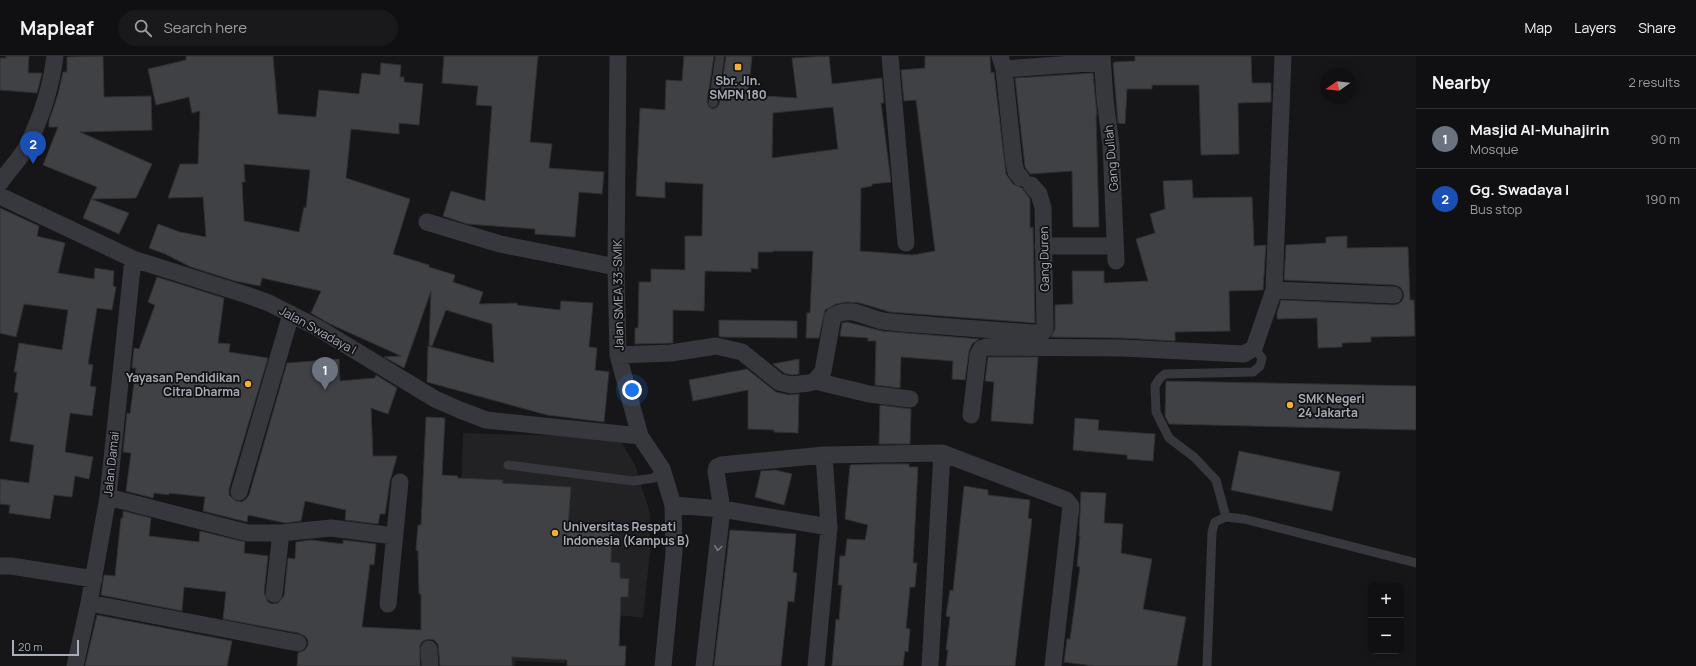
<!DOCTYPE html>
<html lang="en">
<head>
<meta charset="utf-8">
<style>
	body { margin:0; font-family:Manrope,sans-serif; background:#19191b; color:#f1f3f6 }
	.controls { position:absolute; right:12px; bottom:12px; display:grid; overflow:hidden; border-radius:8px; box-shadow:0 2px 10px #0003 }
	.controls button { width:36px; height:36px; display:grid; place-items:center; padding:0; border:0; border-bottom:1px solid #303032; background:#101012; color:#f1f3f6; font:20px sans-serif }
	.compass { position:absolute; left:1320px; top:12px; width:36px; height:36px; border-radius:50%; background:#101012; box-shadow:0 2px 10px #0003; rotate:256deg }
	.scale { position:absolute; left:12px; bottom:10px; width:67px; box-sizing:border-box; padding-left:4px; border:2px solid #a8adb8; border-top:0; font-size:11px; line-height:14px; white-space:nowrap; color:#a8adb8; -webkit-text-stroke:3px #111113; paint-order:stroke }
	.you { position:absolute; left:632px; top:334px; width:14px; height:14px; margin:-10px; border:3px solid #fff; border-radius:50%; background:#1a73e8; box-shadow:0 0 0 6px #1a73e833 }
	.badge { display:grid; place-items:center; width:26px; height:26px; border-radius:50%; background:#db2777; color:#fff; font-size:13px; font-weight:700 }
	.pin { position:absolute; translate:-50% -33px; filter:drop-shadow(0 1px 2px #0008) }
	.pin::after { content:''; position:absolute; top:21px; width:14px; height:12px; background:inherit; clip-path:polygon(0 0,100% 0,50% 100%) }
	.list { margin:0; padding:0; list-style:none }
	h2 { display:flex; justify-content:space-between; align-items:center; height:52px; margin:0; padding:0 16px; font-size:17px }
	h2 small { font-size:13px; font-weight:400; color:#9c9d9f }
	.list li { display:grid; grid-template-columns:26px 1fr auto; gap:12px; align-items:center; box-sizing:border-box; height:60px; padding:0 16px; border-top:1px solid #303032 }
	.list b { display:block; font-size:15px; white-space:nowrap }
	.list p { margin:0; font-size:13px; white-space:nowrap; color:#9c9d9f }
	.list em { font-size:13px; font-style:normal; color:#9c9d9f }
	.icon { flex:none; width:22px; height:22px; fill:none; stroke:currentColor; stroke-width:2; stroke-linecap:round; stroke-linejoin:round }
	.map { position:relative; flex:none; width:1416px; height:610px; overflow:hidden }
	header { display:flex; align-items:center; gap:24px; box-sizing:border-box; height:56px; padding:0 20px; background:#101012; border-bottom:1px solid #303032 }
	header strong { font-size:19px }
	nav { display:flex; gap:22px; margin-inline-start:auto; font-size:14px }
	.search { width:280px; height:36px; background:#19191b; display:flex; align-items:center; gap:10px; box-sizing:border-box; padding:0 14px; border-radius:22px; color:#9c9d9f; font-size:15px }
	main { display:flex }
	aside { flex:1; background:#101012 }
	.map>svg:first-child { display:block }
	.built { fill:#222225 }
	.building { fill:#404145; stroke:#303034; fill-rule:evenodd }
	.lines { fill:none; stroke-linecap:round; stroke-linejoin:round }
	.lane { stroke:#37383d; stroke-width:9 }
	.street { stroke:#37383d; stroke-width:17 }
	.oneway { stroke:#757881 }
	.poi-dot { fill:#f2b134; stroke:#111113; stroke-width:1.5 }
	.labels { text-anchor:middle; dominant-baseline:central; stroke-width:3.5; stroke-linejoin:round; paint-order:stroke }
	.poi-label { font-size:12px; font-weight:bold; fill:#a8adb8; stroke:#111113; text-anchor:start }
	.street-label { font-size:12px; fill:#a8adb8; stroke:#111113 }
</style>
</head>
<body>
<header>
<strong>Mapleaf</strong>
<div class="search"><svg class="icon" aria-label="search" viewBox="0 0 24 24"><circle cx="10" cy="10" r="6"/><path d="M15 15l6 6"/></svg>Search here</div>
<nav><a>Map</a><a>Layers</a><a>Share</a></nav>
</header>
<main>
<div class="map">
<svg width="1416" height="610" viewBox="0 0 1416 610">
	<rect width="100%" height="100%" fill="#161618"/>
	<!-- built -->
	<path class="built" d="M463,377L597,381L622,387L635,409L650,457V497L643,562L627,560L566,558L565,607L516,605L515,610H476L457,574Z"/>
	<!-- building -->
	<path class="building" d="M6,0H29L28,17H42L37,37L0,34V2H6Z
		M103,0L104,41L151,40L152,74L80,76L152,108L136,142L91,143L97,131L43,109L58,71H49V65L58,38L63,16H67V1Z
		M186,0H273L278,58L316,61L319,34L359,38L362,17L380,19L381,7L401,9L400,21H404V26L423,28L419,69L399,67V78L351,73L346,122L410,143L393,198L429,209V211L455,219L453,226L483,236L479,248L517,247V249L560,254L561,245L593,247L589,291L597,292L595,314L609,316L604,366L547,359L427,326L428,290L494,307L492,268L446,254L432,290L429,289L431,235L404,312L384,301L401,300L330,268L311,257L321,235L262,222L260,230L235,225L191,211L165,198L149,192L158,168L180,176L206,181L203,141L168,142L180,108H198L200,55L192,57L189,41L156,49L148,13L186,4ZM244,108L310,114L306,152L304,151L299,176L244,165L242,126H245Z
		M444,0H538L530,86L552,88L549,112L604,116L602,138L579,136L575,181L535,178V173L467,168L443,160L451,135L485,145L492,50L476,49L478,30L442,27Z
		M684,0H714L707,46L709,51L713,53L717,51L719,48L726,0H752L748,39L797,42L792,2L829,0L832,28L882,22L884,47H881L891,126L872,128V130L861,132L860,195L913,199L935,195L916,44L904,45L901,14L925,12V0H990L991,17L994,16L1006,118L1013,128L1022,132L1030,143V172L1033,171L1035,267L890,256L860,247L847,246L836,248L825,254L819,282H806L807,257H810L813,195H773V196H758V213L751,212V216L705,215L704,255L673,254V287L635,288V272H638L639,226H651V213L685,214V180H702L703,128L665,126V142L636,140L640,52L665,54L666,24L682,25ZM833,51L838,93L772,102L773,57Z
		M1135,0H1251L1252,27H1271V46L1238,47L1239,98L1201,99L1199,29H1152V33H1127L1125,68L1118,67L1113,7L1115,6L1135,5Z
		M1093,17L1097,59H1096L1099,171H1073L1072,115L1030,118L1025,111L1015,22Z
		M1192,124L1193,142L1252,141L1254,190L1266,189L1263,234L1229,235L1230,275L1175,276V285L1122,282L1051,281L1055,273V249L1073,248L1072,215H1104V227L1148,225L1136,183L1155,177L1150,158L1165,153L1163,125Z
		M91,143L129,157L119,178L83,162Z
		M0,152L39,170L37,180L65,187L58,217L94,223L95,212L114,215L113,230L116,231L112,254L97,252L88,308L93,309L90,330L96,331L92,360L70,357L65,396L93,401L89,423L75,420L72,441L54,439L50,463L9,457L10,449L0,448V423L29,427L34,389L10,385L18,337L14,336L17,316H14L19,287L62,294L68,254L24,248L16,281L0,277Z
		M1347,180V192L1408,191L1410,244H1414L1415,280L1371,281V286L1342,287V291L1318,292L1317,262L1277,263V257L1281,244L1394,249L1398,248L1402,245L1404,240L1403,235L1400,231L1394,229L1284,224L1286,189L1326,187V181Z
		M157,221L224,242L218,287L230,288L229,296L268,302L229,433V439L236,445L242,446L246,443L249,439L287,307L339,303L340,325L375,322L376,319L397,332L388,358L371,352L373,400H397L390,425L385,458H380L378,468L345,464L346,454L305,445L301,465L285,467L248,459L247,466L203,455L205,441L169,437V439L154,437L153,442L126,435L131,397L123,396L127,357L130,358L136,312H132L134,292L139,293L155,249L148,246Z
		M719,264L797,265V282L721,281L719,280Z
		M847,266L882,275L979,283L972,288L969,295L965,324L952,323L953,305L901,301L900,332L875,329L876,285H868V282L840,280L842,267Z
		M988,301H1038L1033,368L991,365L994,326L985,325Z
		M799,303V318L792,319L784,317L773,308Z
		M747,313L776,336L789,339L799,338L798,377L774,376V374L748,373V334L693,345L689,324Z
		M1166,325L1416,330V374L1169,368L1165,360Z
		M880,349L911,353L910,388H879Z
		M426,361L445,362L442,419L458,420L457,422L503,424L502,427L571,431L568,472L612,475L611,506L620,507V522L629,523L628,541H621L619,590H626L625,610H567V604L512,601V610H440L438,588L434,584L429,583L423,585L420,589V610H297L298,597L305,594L308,589V584L305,580L298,577L223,563L226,536L184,531L182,555L101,539L104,519L115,520L121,462H123V455L151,462L149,480L199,486L200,475L245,486L244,497L268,500L264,537L268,546L272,548L278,547L284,540L288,502L295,503L296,486L311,484L343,488V484L376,488L374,509L370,508L362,571L421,574V538H419L418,495L416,494L418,469H421Z
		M1075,362L1099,364L1098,374L1155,378L1153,405L1127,403V399L1073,394Z
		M1239,395L1340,416L1332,455L1231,434Z
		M879,408H909V411H918L913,507H917L915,531H910L906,572L910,573L908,596L905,595L903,610H832L836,563L839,564L842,529H838L840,500H845L847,483L865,484L868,469L845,463L850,409Z
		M775,414L792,418L784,449L755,441L761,415Z
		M964,430L988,434V439L1030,444L1028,462L1032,463L1015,610H946L948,594H946L950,561L946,560L950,534L953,535Z
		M1081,436L1106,437L1104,467L1123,468L1121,497L1152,503L1143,553L1186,561L1177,610H1094L1064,606L1067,583H1070L1080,511L1077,510L1080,480H1079Z
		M730,474L796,478L793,516L797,517L794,546L788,545L781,610H714Z
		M97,559L232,585L227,610H85Z"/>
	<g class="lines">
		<!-- lane -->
		<path class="lane" d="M713,47L720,0
			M508,409L633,425L654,422L662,413
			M1226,461L1216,424L1194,401L1169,382L1156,356L1155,330L1160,322L1165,318L1253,316L1260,310L1262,302L1254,292
			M1207,610L1212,476L1215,466L1226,461L1244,463L1416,507"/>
		<!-- street -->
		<path class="street" d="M618,0L616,211L618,299L640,380L662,413L673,449L674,497L663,610
			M890,0L906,187
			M1000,0L1004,13L1014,107L1016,116L1021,122
			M1102,0L1105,43L1111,90L1116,205
			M1004,13L1102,6
			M0,127C8,115 19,104 26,92C41,63 51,32 55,0
			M0,140L133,203L247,239L269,247L318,272L435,343L460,354L486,364L640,380
			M427,166L500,188L616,211
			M1043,190H1115
			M1274,234L1394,239
			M618,299L671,297L716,290L742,296L779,326L791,329L809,327L815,325L823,315L833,260C852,249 865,262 883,265C898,267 913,268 928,269C965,272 1001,275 1038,277L1043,276L1045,273L1043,152L1039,138L1031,129
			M815,325L869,338L910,343
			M971,359L978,299L981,293L986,291L1122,292L1244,298L1254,292L1274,234L1283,0
			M239,436L291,258
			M108,441L248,477H281L331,472L394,480
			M673,449L722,453L829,471
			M0,510H11L94,523
			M274,538L281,477
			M89,547L298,587
			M388,548L400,426
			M429,593L430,610
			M75,610L89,547L108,441L133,203
			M704,610L722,453L716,416L717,411L721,409L824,399L942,397L1066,444L1071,450L1053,610
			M816,610L829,471L824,399
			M930,610L942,397"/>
	</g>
	<!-- one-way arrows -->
	<defs><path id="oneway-chevron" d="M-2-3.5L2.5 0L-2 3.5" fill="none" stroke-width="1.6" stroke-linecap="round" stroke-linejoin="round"/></defs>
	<use class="oneway" href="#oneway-chevron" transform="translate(718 492) rotate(97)"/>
	<!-- markers -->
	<g class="poi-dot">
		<rect x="734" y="7" width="8" height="8" rx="2"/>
		<circle cx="248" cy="328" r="4"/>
		<circle cx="1290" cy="349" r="4"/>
		<circle cx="555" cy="477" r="4"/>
	</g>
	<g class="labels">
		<!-- poi labels -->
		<g class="poi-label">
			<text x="738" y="24" text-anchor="middle">Sbr. Jln.<tspan x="738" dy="14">SMPN 180</tspan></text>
			<text x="240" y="321" text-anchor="end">Yayasan Pendidikan<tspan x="240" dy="14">Citra Dharma</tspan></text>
			<text x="1298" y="342">SMK Negeri<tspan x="1298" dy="14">24 Jakarta</tspan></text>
			<text x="563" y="470">Universitas Respati<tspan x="563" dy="14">Indonesia (Kampus B)</tspan></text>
		</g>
		<!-- street labels -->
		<g class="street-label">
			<text transform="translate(1111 102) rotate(-95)">Gang Dullah</text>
			<text transform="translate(1044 203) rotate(-91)">Gang Duren</text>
			<text transform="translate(618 239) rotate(-91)">Jalan SMEA 33-SMIK</text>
			<text transform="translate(318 274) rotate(29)">Jalan Swadaya I</text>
			<text transform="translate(111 408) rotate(-84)">Jalan Damai</text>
		</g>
	</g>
</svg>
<div class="controls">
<button>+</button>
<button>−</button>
</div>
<svg class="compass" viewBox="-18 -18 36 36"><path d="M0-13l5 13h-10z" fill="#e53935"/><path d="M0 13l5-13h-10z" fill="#9c9d9f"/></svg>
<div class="scale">20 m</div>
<div class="you"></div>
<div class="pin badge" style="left:325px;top:334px;background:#6b7280">1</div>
<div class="pin badge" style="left:33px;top:108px;background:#1a4fb4">2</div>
</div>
<aside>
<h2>Nearby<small>2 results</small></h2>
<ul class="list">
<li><span class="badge" style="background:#6b7280">1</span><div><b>Masjid Al-Muhajirin</b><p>Mosque</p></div><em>90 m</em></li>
<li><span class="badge" style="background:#1a4fb4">2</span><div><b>Gg. Swadaya I</b><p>Bus stop</p></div><em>190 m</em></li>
</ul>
</aside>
</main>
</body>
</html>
